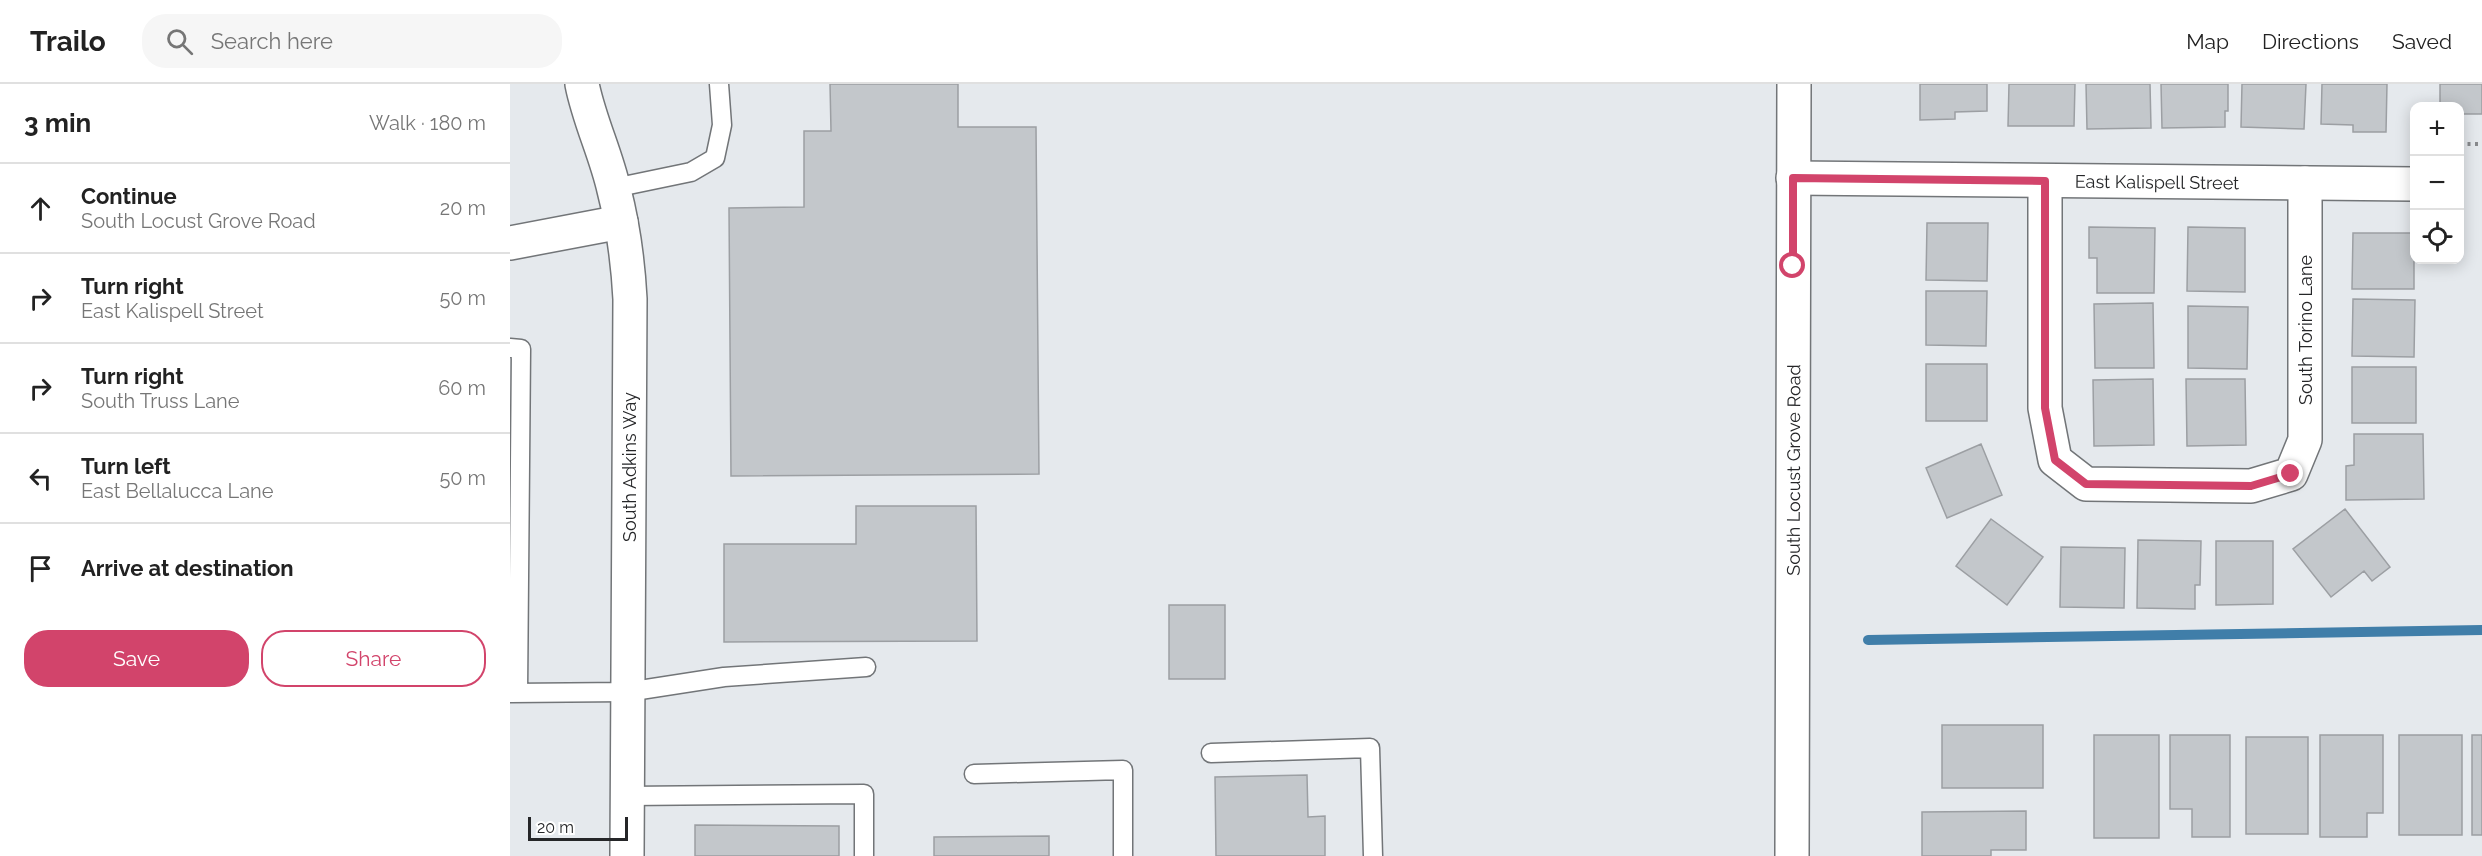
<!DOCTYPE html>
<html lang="en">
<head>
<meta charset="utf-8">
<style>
	body { margin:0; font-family:Raleway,sans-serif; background:#f6f6f6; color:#222 }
	.controls { position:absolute; right:18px; top:18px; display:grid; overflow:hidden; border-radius:12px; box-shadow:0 3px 15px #0003 }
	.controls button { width:54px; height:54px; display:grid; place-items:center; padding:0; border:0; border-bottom:2px solid #e0e0e0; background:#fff; color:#222; font:30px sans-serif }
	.scale { position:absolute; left:18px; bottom:15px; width:100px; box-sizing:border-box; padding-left:6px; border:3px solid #252628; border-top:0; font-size:16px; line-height:21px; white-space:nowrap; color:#252628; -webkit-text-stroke:4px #fff; paint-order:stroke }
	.stop { position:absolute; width:18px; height:18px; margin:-14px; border:4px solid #d2446b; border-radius:50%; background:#fff }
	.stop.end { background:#d2446b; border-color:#fff; box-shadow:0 2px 6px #0008 }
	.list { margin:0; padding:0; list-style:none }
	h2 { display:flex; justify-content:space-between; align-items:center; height:78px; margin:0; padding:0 24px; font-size:26px }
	h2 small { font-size:20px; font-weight:400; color:#767676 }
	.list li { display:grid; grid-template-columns:39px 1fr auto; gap:18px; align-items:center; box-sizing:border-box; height:90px; padding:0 24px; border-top:2px solid #e0e0e0 }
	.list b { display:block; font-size:22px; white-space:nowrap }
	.list p { margin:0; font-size:20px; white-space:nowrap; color:#767676 }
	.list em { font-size:20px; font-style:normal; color:#767676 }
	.actions { display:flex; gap:12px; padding:18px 24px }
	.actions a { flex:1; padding:14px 0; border:2px solid #d2446b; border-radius:24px; text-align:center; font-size:21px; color:#d2446b }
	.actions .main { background:#d2446b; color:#fff }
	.icon { flex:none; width:33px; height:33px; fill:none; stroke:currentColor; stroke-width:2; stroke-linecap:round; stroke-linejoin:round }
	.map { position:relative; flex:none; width:1972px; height:772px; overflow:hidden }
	header { display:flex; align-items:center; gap:36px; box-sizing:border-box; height:84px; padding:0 30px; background:#fff; border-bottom:2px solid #e0e0e0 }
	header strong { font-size:28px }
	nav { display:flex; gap:33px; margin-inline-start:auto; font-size:21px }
	.search { width:420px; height:54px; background:#f6f6f6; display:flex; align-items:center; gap:15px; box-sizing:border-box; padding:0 21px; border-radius:24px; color:#767676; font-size:22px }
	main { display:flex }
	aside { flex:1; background:#fff }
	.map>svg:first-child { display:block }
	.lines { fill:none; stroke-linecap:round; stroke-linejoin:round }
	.stream { stroke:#407ea9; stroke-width:10 }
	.building { fill:#c3c7cb; stroke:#9c9fa3; stroke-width:1.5 }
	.lane-casing { stroke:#727578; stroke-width:21 }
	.street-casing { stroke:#727578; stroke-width:36 }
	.secondary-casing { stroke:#727578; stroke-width:36 }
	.path { stroke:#888a8d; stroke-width:4; stroke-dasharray:3 4.5; stroke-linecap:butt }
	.lane { stroke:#fff; stroke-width:18 }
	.street { stroke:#fff; stroke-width:33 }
	.secondary { stroke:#fff; stroke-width:33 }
	.route { stroke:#d2446b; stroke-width:8 }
	.labels { text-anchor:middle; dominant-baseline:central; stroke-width:4.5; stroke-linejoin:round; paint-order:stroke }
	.street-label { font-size:18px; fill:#252628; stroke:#fff }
</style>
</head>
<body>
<header>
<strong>Trailo</strong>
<div class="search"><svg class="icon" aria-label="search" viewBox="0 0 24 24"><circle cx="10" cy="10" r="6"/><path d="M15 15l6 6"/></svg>Search here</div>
<nav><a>Map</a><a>Directions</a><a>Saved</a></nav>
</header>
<main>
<aside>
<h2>3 min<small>Walk · 180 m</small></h2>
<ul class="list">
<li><svg class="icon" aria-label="ahead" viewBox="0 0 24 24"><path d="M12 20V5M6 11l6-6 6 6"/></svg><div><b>Continue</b><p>South Locust Grove Road</p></div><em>20 m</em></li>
<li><svg class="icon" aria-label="right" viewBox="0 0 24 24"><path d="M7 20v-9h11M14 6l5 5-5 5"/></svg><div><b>Turn right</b><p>East Kalispell Street</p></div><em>50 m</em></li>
<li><svg class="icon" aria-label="right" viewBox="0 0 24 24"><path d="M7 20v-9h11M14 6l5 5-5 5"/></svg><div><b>Turn right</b><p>South Truss Lane</p></div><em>60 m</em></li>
<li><svg class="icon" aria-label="left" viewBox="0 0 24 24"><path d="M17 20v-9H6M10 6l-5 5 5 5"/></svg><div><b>Turn left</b><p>East Bellalucca Lane</p></div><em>50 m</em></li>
<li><svg class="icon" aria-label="arrive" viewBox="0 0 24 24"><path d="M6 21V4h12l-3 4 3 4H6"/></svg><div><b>Arrive at destination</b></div></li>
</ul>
<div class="actions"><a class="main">Save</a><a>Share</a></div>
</aside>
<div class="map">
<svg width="1972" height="772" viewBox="0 0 1972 772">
	<rect width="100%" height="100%" fill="#e5e9ed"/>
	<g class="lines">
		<!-- stream -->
		<path class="stream" d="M1358,556L1972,546"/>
	</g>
	<!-- building -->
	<path class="building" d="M320,0H448V43H526L529,390L221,392L219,124L294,123V47H321Z
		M1410,0H1477V27L1445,28V35L1410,36Z
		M1499,0H1565L1564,42H1498Z
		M1576,0H1640L1641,44L1577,45Z
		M1651,0H1718V27H1715V43L1652,44Z
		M1732,0H1796L1794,45L1731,43Z
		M1812,0H1877L1876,48H1843V41L1811,40Z
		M1930,0H1972V30H1950V22H1930Z
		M1417,139H1478L1477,197L1416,196Z
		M1579,143L1645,144L1644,209H1587V174H1579Z
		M1678,143L1735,144V208L1677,207Z
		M1843,149H1904V205H1842Z
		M1416,207H1477L1476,262L1416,261Z
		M1843,215L1905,216L1904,273L1842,272Z
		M1643,219L1644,284H1585L1584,220Z
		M1678,222L1738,223L1737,285L1678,284Z
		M1416,280H1477V337H1416Z
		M1842,283H1906V339H1842Z
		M1643,295L1644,361L1584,362L1583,296Z
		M1676,295H1735L1736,361L1677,362Z
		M1844,350H1913L1914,415L1836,416V382L1844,381Z
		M1471,360L1492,411L1437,434L1416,384Z
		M346,422H466L467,557L214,558V460H346Z
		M1835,425L1880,483L1862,497L1854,487L1821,513L1783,465Z
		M1481,435L1533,473L1497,521L1446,482Z
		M1628,456L1691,457L1690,501H1685V525L1627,524Z
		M1706,457H1763V520L1706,521Z
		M1551,463L1615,464L1614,524L1550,523Z
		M659,521H715V595H659Z
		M1432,641H1533V704H1432Z
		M1584,651H1649V754H1584Z
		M1660,651H1720V753H1682V725H1660Z
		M1810,651H1873V729H1857V753H1810Z
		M1889,651H1952V751H1889Z
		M1962,651H1972V751H1962Z
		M1736,653H1798V750H1736Z
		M797,691L798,733L815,732V772H706L705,693Z
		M1516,727V766H1481V772H1412V728Z
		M185,741L329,742V772H185Z
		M539,752V772H424V753Z"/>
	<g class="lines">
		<defs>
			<path id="lane" d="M104,104L181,88L205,74L212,41L209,0
				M0,264L11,265L8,609
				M0,609L117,608L214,593L356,583
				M701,669L860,664L863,772
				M464,690L613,686V772
				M117,712L354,710V772"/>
			<g id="street">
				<path d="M72,0C79,36 96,70 104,106C113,141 118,178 120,215L117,772"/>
				<path id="s1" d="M1283,94L1904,100"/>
				<path d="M1535,97V324L1545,376L1576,400L1741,402L1781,390L1795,356V99"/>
				<path d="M0,159L111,138"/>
			</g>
			<g id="secondary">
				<path id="s2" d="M1282,772L1284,0"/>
			</g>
		</defs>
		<!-- lane casing -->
		<use href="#lane" class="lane-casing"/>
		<!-- street casing -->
		<use href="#street" class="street-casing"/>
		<!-- secondary casing -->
		<use href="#secondary" class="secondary-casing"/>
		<!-- path -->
		<path class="path" d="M1950,60H1972"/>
		<!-- lane -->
		<use href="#lane" class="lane"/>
		<!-- street -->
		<use href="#street" class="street"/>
		<!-- secondary -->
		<use href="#secondary" class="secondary"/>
	</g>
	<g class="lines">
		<!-- route -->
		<path class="route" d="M1283,182V94L1535,97V324L1545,376L1576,400L1741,402L1781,390"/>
	</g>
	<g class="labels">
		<!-- street labels -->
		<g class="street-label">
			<text stroke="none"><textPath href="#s1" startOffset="364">East Kalispell Street</textPath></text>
			<text transform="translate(1795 246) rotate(-90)">South Torino Lane</text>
			<text transform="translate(119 383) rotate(-90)">South Adkins Way</text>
			<text stroke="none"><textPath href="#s2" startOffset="386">South Locust Grove Road</textPath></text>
		</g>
	</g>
</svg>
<div class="controls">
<button>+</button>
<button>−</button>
<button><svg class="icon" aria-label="locate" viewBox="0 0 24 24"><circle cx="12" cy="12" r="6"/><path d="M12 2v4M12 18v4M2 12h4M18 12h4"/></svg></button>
</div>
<div class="scale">20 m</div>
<div class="stop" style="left:1283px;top:182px"></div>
<div class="stop end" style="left:1781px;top:390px"></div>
</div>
</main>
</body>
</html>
